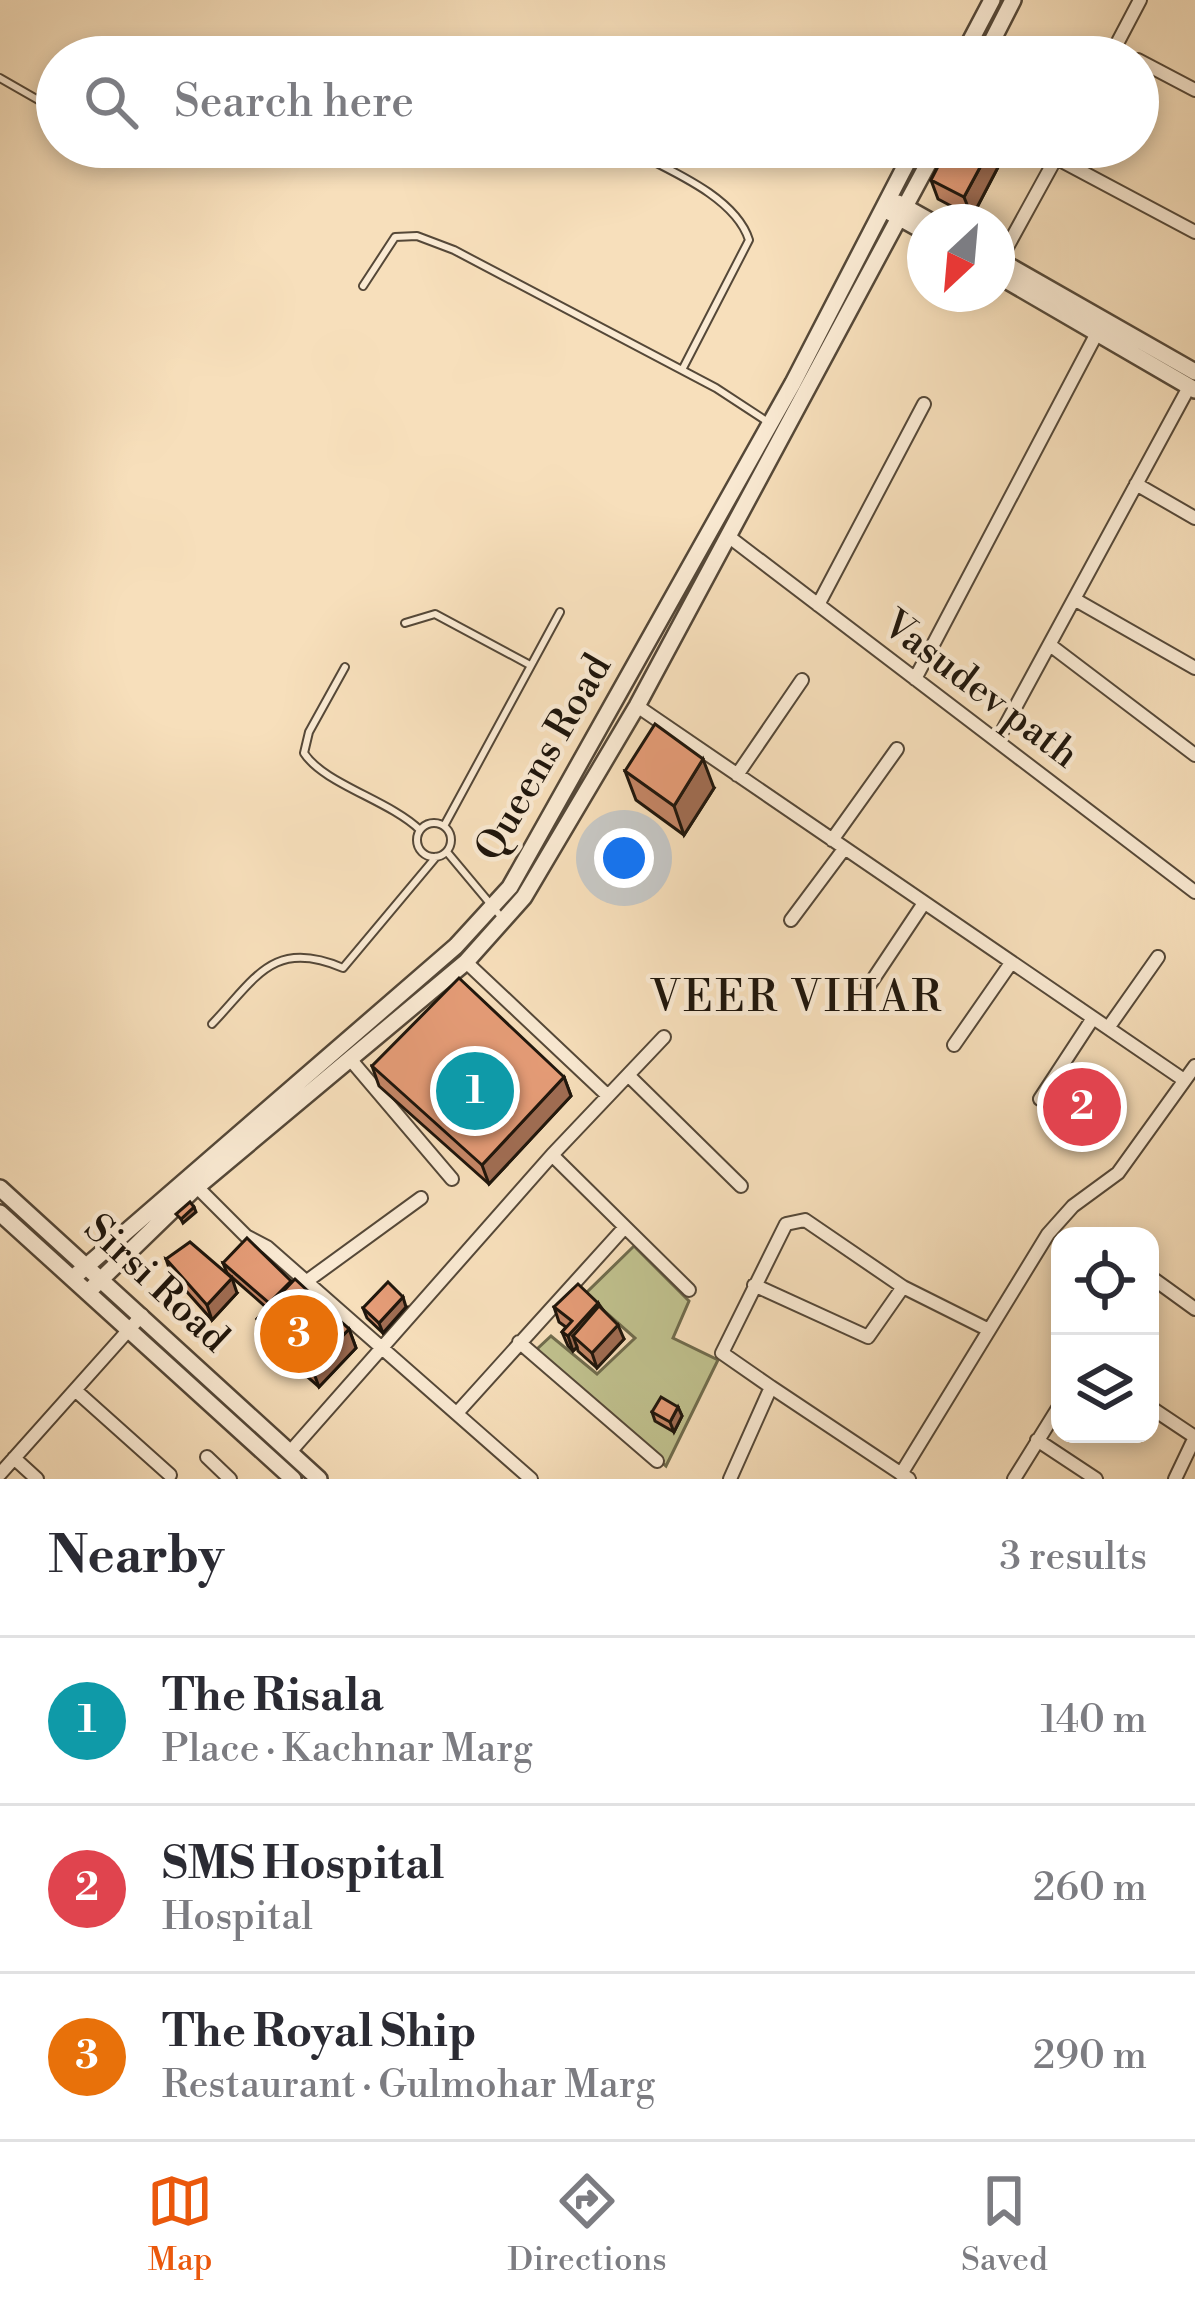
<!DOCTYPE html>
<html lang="en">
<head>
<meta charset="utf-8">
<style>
	body { margin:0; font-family:"Libre Bodoni",serif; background:#f7f7f7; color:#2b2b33 }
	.controls { position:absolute; right:36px; bottom:36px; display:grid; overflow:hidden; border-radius:24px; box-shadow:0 6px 18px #0003 }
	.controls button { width:108px; height:108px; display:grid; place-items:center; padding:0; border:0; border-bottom:3px solid #e1e1e2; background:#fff; color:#2b2b33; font:60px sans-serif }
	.compass { position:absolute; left:907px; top:204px; width:108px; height:108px; border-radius:50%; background:#fff; box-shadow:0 6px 18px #0003; rotate:206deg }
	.you { position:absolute; left:624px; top:858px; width:42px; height:42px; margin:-30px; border:9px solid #fff; border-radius:50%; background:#1a73e8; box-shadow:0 0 0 18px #1a73e833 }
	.badge { display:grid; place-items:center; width:78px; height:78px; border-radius:50%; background:#ea580c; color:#fff; font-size:39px; font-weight:700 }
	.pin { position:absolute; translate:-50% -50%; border:6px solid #fff; box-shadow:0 3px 12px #0006 }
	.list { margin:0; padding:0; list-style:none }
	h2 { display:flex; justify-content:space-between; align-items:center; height:156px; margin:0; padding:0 48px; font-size:51px }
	h2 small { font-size:39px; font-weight:400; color:#7c7c81 }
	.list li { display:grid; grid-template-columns:78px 1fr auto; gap:36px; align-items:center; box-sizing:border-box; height:168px; padding:0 48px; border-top:3px solid #e1e1e2 }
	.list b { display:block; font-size:45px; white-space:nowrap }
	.list p { margin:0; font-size:39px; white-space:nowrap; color:#7c7c81 }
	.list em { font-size:39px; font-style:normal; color:#7c7c81 }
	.icon { flex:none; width:66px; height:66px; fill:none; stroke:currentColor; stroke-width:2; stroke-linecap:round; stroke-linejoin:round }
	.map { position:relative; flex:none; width:1195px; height:1479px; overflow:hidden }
	.search { position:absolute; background:#fff; box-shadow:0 6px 18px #0003; left:36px; right:36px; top:36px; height:132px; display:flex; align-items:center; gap:30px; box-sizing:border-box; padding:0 42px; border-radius:66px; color:#7c7c81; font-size:45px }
	.sheet { height:660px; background:#fff }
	nav { display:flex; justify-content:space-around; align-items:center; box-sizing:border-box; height:168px; border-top:3px solid #e1e1e2; background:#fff; font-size:33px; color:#7c7c81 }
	nav a { display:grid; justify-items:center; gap:6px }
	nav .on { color:#ea580c }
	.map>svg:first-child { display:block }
	.green { fill:#c0c18e; stroke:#706c4d; stroke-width:3 }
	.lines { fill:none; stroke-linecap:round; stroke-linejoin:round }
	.service-casing { stroke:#554838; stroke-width:10 }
	.minor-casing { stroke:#554838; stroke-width:16 }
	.tertiary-casing { stroke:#554838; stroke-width:20 }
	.service { stroke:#faead3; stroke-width:6 }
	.minor { stroke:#faead3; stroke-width:12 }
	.tertiary { stroke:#faead3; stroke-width:15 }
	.wall { fill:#c58666; stroke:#1f160c; stroke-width:3 }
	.shaded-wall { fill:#a06d53; stroke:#1f160c; stroke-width:3 }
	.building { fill:#e59c77; stroke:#1f160c; stroke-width:3 }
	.labels { text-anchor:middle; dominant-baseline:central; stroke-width:9; stroke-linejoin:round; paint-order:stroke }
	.street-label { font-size:39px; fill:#1f160c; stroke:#faead3 }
	.neighbourhood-label { font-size:42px; letter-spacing:3px; fill:#1f160c; stroke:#faead3 }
</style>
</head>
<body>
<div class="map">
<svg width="1195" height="1479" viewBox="0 0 1195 1479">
	<rect width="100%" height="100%" fill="#f7dfbb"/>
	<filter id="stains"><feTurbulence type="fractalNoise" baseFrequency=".00167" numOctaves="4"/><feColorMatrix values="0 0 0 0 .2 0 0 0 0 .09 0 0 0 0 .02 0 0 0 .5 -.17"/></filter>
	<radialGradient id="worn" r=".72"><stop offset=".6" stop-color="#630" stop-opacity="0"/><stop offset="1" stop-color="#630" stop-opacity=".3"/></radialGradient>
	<!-- green -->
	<path class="green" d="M634,1246L689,1301L673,1338L718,1360L666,1466L536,1350L551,1336L597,1374L635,1338L585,1294Z"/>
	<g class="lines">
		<defs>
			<path id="service" d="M0,78L54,109
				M625,147C664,168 735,195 749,240L682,370
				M363,286L395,237L417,236L454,250L716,388L771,424
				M405,623L435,614L530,665
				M345,667L309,732L304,753C324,784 389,800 420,830
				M417 840a17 17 0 1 1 34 0a17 17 0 1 1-34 0Z
				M444,826L560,612
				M447,852L503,919
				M212,1024C256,978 273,938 343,968L436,857"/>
			<path id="minor" d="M1110,57L1140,0
				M1138,60L1195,90
				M1056,158L1195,232
				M1000,260L1062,147
				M1136,484L1195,518
				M728,536L1195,892
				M1074,599L1195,668
				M818,605L924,404
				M1050,645L1195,755
				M915,679L1097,333
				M637,706L1184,1080
				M997,741L1189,387
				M737,775L802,680
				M832,840L897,749
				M791,920L844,849
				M466,962L607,1095
				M868,987L924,903
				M1108,1028L1158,957
				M954,1045L1011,963
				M350,1059L452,1179
				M628,1075L741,1186
				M1040,1099L1093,1018
				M552,1155L689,1290
				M197,1187L246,1236L267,1247L531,1479
				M1155,1280L1195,1309
				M307,1281L421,1198
				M754,1285L868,1337L903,1287
				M519,1342L657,1461
				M771,1387L722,1353L786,1224L805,1220L903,1287L989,1330
				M75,1390L170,1475
				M1150,1407L1195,1437
				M457,1413L625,1227
				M1037,1440L1096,1479
				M290,1452L552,1155L664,1037
				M207,1457L230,1479
				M14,1458L37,1479
				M0,1474L142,1315
				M901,1474L1048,1234L1073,1206L1118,1173L1195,1066
				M730,1479L771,1387L909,1479
				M1014,1479L1060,1405
				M1175,1479L1195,1437"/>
			<path id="tertiary" d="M962,57L992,0
				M984,57L1013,0
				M898,203L932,222
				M891,213L925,232
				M997,259L1195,372
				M997,275L1195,390
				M0,1188L319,1479
				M0,1213L293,1479
				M74,1277L456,946L510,887L793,383L915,147
				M89,1291L191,1192L466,962L524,897L637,706L937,147"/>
		</defs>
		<!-- service casing -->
		<use href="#service" class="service-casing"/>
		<!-- minor casing -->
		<use href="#minor" class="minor-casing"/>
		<!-- tertiary casing -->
		<use href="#tertiary" class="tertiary-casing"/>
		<!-- service -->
		<use href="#service" class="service"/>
		<!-- minor -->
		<use href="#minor" class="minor"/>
		<!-- tertiary -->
		<use href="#tertiary" class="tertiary"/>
	</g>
	<!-- wall -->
	<path class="wall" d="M948,147L1008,148L972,217L938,199L931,180Z
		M625,771L714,788L684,835L636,800Z
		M372,1066L564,1077L571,1096L489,1184L379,1086Z
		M1057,1095L1101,1112L1092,1126L1060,1105Z
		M166,1259L237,1293L212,1320L171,1274Z
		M223,1263L291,1281L349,1329L356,1348L319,1387L264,1339L257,1319L267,1308L227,1273Z
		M598,1303L624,1339L597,1368L578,1351L577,1347L573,1351L568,1346L562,1332L566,1327L559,1322L554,1307Z
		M406,1307L383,1333L367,1318L363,1308Z
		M678,1407L682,1416L674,1432L655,1421L652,1412Z"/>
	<!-- shaded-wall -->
	<path class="shaded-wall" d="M991,147L1008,148L972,217L964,197Z
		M703,759L714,788L684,835L674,806Z
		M564,1077L571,1096L489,1184L482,1165Z
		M1098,1102L1101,1112L1092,1126L1089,1116Z
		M194,1207L196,1212L183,1223L181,1219Z
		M232,1278L237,1293L212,1320L207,1305Z
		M403,1297L406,1307L383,1333L379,1323Z
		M598,1303L603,1318L573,1336L577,1347L573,1351L568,1336Z
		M618,1325L624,1339L597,1368L592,1353Z
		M349,1329L356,1348L319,1387L312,1368Z
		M678,1407L682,1416L674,1432L670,1422Z"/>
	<!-- building -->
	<path class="building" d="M948,147H991L964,197L931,180Z
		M655,724L703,759L674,806L625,771Z
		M459,978L564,1077L482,1165L372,1066Z
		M1066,1081L1098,1102L1089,1116L1057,1095Z
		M190,1202L194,1207L181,1219L176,1214Z
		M247,1238L291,1281L269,1303L223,1263Z
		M190,1242L232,1278L207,1305L166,1259Z
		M295,1279L349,1329L312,1368L257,1319Z
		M388,1282L403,1297L379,1323L363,1308Z
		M578,1284L598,1303L568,1336L562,1332L572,1321L554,1307Z
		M599,1306L618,1325L592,1353L573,1336Z
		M661,1397L678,1407L670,1422L652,1412Z"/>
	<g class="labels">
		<!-- street labels -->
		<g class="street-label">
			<text transform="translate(980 690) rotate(37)">Vasudev path</text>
			<text transform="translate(544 758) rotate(-60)">Queens Road</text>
			<text transform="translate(156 1284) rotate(43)">Sirsi Road</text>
		</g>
		<!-- neighbourhood labels -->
		<g class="neighbourhood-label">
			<text x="797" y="998">VEER VIHAR</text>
		</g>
	</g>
	<rect width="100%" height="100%" filter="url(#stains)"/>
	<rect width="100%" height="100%" fill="url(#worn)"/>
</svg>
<div class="controls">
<button><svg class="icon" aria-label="locate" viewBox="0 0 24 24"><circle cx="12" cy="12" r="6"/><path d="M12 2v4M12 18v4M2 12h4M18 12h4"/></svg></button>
<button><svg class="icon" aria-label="layers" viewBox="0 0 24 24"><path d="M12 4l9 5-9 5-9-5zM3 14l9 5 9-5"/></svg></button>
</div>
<svg class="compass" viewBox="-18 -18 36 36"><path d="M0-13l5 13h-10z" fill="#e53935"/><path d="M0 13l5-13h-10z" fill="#7c7c81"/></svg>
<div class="you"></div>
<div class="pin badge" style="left:475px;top:1091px;background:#0f9aa8">1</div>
<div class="pin badge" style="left:1082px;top:1107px;background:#e0444e">2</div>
<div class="pin badge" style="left:299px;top:1334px;background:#e8710a">3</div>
<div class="search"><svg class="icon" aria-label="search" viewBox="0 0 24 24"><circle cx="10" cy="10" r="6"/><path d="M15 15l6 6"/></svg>Search here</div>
</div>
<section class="sheet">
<h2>Nearby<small>3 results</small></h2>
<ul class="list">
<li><span class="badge" style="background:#0f9aa8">1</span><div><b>The Risala</b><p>Place · Kachnar Marg</p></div><em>140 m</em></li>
<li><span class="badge" style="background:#e0444e">2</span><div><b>SMS Hospital</b><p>Hospital</p></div><em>260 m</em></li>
<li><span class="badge" style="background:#e8710a">3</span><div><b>The Royal Ship</b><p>Restaurant · Gulmohar Marg</p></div><em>290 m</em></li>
</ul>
</section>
<nav>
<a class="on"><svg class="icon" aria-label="map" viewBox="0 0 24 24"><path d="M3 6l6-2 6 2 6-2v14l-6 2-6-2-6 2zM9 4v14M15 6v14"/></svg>Map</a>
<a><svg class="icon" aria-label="directions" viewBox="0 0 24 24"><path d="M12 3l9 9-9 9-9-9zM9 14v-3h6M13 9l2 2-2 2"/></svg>Directions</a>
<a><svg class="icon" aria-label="saved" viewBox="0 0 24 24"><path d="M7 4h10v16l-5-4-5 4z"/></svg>Saved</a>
</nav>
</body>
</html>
